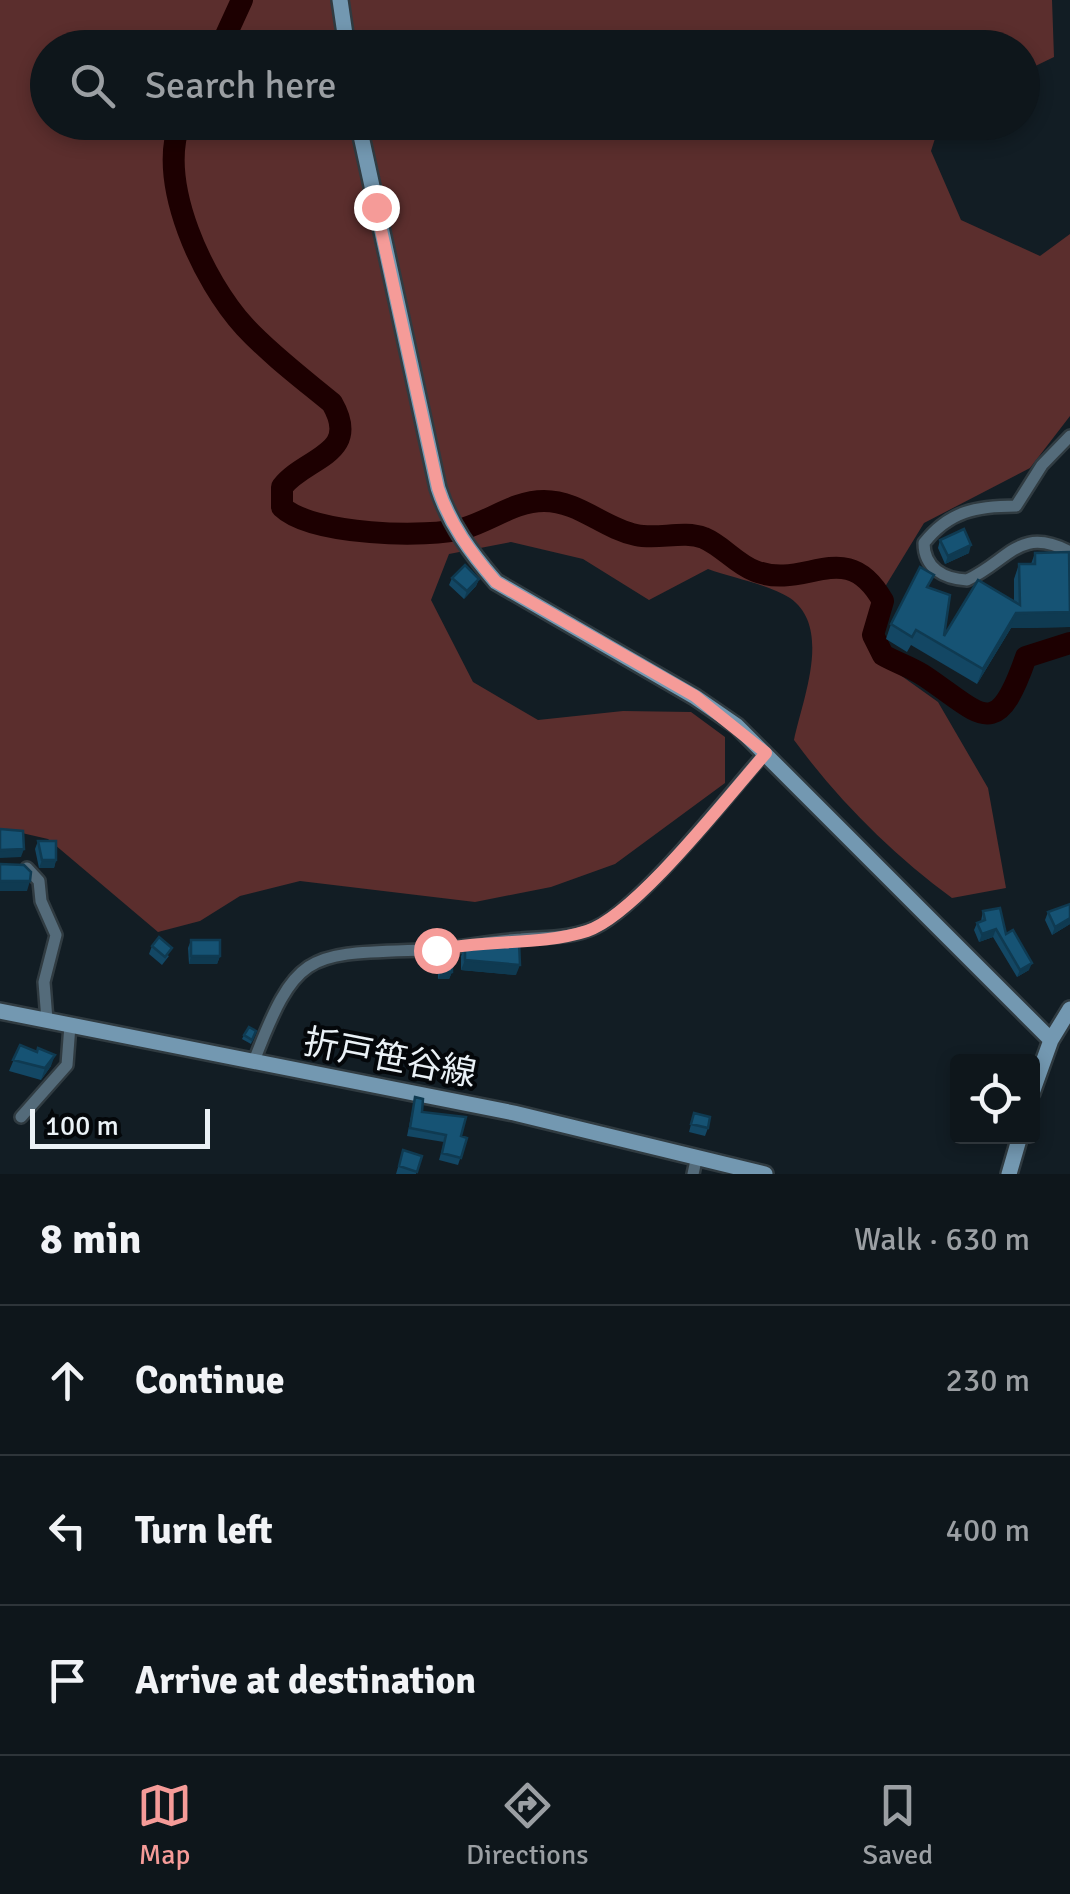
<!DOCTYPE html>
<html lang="en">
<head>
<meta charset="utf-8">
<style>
	body { margin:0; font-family:Signika,"Noto Sans JP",sans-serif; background:#171f24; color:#f1f3f6 }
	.controls { position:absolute; right:30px; bottom:30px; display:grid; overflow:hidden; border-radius:10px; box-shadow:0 5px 15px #0003 }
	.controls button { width:90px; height:90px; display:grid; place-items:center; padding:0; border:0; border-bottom:2px solid #2e353a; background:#0e161b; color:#f1f3f6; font:50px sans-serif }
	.scale { position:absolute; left:30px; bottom:25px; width:180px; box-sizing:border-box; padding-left:10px; border:5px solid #eaf1f6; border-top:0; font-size:28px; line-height:35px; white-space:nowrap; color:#eaf1f6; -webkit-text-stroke:8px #04070a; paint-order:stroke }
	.stop { position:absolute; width:30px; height:30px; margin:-22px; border:8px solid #f59b98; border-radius:50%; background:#fff }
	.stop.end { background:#f59b98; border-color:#fff; box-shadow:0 2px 10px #0008 }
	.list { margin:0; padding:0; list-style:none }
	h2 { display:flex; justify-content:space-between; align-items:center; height:130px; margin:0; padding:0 40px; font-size:42px }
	h2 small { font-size:32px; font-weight:400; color:#9b9fa3 }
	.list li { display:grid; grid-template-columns:65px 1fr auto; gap:30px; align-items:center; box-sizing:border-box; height:150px; padding:0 40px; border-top:2px solid #2e353a }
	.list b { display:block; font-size:38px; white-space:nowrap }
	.list em { font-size:32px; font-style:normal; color:#9b9fa3 }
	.icon { flex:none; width:55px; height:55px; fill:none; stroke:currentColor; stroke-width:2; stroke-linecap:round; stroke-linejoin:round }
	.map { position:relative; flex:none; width:1070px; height:1174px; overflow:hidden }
	.search { position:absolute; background:#0e161b; box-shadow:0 5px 15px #0003; left:30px; right:30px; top:30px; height:110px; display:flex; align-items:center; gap:25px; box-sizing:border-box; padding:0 35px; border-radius:55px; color:#9b9fa3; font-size:38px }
	.sheet { height:580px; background:#0e161b }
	nav { display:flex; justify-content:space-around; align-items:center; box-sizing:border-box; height:140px; border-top:2px solid #2e353a; background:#0e161b; font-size:28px; color:#9b9fa3 }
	nav a { display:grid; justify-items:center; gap:5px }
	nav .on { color:#f59b98 }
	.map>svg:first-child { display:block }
	.green { fill:#5b2e2d }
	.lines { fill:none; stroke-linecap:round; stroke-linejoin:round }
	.river { stroke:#1d0001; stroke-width:22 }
	.street-casing { stroke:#303b41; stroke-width:16 }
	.secondary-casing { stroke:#303b41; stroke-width:20 }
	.street { stroke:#546b7a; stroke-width:11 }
	.secondary { stroke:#7398b1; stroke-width:15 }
	.wall { fill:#134764 }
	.shaded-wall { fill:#0f3a51 }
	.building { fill:#165374; stroke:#0f3a51; stroke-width:2.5 }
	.route { stroke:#f59b98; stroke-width:12 }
	.labels { text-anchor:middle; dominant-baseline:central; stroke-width:8; stroke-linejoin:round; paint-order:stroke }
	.street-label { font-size:35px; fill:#eaf1f6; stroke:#04070a }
</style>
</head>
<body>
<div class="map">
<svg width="1070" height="1174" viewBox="0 0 1070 1174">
	<rect width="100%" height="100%" fill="#121d24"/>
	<!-- green -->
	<path class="green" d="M0,0H1052L1054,57L1023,72L1022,48H48V122L940,123L931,151L961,220L1040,256L1070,234V416L1030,468L924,523L880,595L875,657L938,702L988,788L1006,888L952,898C892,854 838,800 794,740C802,700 833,628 790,598C768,584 732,578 708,569L649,600L583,559L511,542L449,554L431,600L473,682L538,720L623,711L691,712L725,737V783L615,864L551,887L475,902L300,881L240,896L200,921L158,932L48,839L0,828Z"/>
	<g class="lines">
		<!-- river -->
		<path class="river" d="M220,48L242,0
			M180,122C157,184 203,281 245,327C271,355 303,379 332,403C362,455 305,457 282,487V507C311,535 428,539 465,528C492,520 515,501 544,501C579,501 603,528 636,535C658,540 683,530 704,538C723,546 736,564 755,571C806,591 846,535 883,601L873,635L883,655C897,663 913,668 926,677C982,715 996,743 1026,657L1070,643"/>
		<defs>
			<path id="street" d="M1070,436L1042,465L1016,506C977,506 949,511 924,543C924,568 944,579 967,580C1009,561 1019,525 1070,552
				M27,868L39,881L41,901L56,935L44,982L47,1020
				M254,1061C297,949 308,954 423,950C455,949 488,941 521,939C545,937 574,938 596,927C643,904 727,796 765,753
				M21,1117L67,1065L70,1025
				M693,1174L697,1156"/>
			<path id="secondary" d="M340,0L347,48
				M358,122L438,488C450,525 471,553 496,582L695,697L737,726L1051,1040
				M0,1011L514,1113L765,1174
				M1032,1093L1051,1040L1070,1009
				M1009,1174L1020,1136"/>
		</defs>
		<!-- street casing -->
		<use href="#street" class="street-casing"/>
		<!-- secondary casing -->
		<use href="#secondary" class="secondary-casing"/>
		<!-- street -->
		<use href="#street" class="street"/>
		<!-- secondary -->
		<use href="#secondary" class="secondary"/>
	</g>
	<!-- wall -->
	<path class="wall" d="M940,540L969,553L945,564L938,548Z
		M1069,552L1070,627L1011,628L977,684L911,645L907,652L886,639L891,624L929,588L944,636L1014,602V579L1019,564H1031L1035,553Z
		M452,578L479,579L476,586L464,599L449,585Z
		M38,841L56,860L54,868H39L35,849Z
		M1070,904V924L1052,935L1045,920L1048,912Z
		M983,911L1006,934L1029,970L1017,977L993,937L979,942L974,930L977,923L981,921Z
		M191,940L220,956L217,964H189L188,948Z
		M152,946L169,956L162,965L149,954Z
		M465,946L516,975L461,970V956Z
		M441,956L452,972L449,979H438V964Z
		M256,1031L251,1044L242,1039L244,1035Z
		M20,1045L37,1052L51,1066L41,1080L9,1071Z
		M415,1097L422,1112L461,1136L467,1138L458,1165L439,1160L444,1142L407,1136Z
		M694,1113L708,1128L705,1136L689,1132Z
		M403,1150L422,1156L416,1174H396Z"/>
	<!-- shaded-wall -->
	<path class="shaded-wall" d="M971,545L969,553L945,564L948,556Z
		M479,579L476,586L464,599L467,591Z
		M1070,612V627L1011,628L977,684L983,669L1016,613Z
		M24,849L21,857L0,858V850Z
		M42,860H56L54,868H39Z
		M0,881H30L27,891H0Z
		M1070,918V924L1052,935L1055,927Z
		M996,929L993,937L979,942L982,934Z
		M191,956H220L217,964H189Z
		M465,960L520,965L516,975L461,970Z
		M1032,963L1029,970L1017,977L1020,970Z
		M441,972H452L449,979H438Z
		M55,1055L51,1066L41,1080L45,1068Z"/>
	<!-- building -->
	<path class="building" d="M964,529L971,545L948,556L940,540Z
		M1069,552L1070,612L1016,613L983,669L916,630L912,637L891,624L920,567L934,575L927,587L950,595L944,636L978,580L1020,605L1019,564H1035V553Z
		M465,565L479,579L467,591L452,578Z
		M0,829L23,831L24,849L0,850Z
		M38,841H56V860H42Z
		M0,864L24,865L31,872L30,881H0Z
		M1070,904V918L1055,927L1048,912Z
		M1000,908L1006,934L1013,930L1032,963L1020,970L996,929L982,934L977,923L985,920L983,911Z
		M159,937L172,948L165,957L152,946Z
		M191,940H220V956H191Z
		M519,942L520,965L465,960V946Z
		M441,956H452V972H441Z
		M249,1027L256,1031L252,1040L244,1035Z
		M20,1045L37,1052L38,1048L55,1055L45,1068L13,1060Z
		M415,1097L423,1099L422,1112L466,1117L461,1136L467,1138L461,1158L442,1153L446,1135L410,1128Z
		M694,1113L710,1117L708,1128L691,1124Z
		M403,1150L422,1156L417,1172L399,1166Z"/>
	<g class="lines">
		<!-- route -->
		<path class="route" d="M376,207L438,488C450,525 471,553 496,582L695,696L766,753C729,795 636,915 587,931C540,946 485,939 436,950"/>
	</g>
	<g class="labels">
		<!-- street labels -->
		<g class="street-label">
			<text transform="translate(390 1058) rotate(11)">折戸笹谷線</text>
		</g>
	</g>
</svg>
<div class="controls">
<button><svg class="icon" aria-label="locate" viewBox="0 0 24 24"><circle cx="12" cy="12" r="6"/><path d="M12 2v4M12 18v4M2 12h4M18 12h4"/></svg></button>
</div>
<div class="scale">100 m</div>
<div class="stop" style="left:436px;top:950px"></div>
<div class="stop end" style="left:376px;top:207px"></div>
<div class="search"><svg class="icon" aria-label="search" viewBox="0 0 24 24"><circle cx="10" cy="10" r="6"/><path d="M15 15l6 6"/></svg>Search here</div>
</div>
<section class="sheet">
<h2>8 min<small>Walk · 630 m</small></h2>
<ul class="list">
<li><svg class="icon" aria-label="ahead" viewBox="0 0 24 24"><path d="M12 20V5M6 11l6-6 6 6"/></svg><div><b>Continue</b></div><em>230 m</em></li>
<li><svg class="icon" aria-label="left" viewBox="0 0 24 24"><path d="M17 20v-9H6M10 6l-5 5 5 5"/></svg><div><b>Turn left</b></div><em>400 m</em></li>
<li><svg class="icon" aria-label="arrive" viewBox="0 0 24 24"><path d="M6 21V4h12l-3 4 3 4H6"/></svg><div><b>Arrive at destination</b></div></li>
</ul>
</section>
<nav>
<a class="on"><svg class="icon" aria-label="map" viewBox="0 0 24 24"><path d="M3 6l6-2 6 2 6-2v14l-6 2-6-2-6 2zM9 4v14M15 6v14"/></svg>Map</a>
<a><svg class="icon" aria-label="directions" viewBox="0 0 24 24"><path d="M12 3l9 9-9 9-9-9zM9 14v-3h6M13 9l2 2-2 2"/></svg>Directions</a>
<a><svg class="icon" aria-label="saved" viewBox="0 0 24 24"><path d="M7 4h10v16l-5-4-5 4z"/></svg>Saved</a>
</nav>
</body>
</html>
